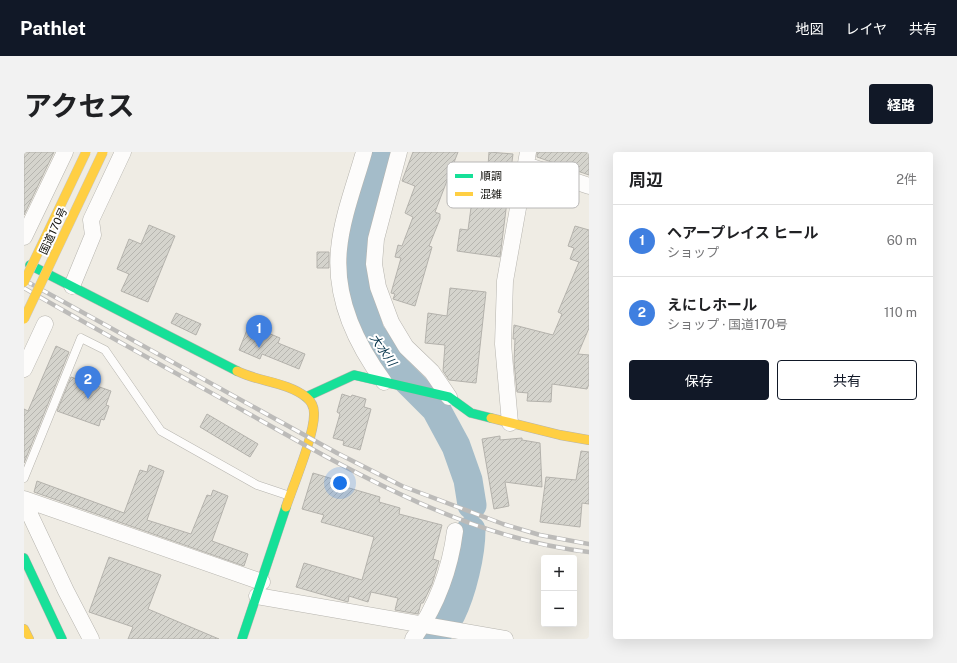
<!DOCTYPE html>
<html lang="ja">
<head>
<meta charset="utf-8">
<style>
	body { margin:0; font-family:"Public Sans","Noto Sans JP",sans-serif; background:#f2f2f2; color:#202124 }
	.controls { position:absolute; right:12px; bottom:12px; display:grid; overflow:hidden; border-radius:4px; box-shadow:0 4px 16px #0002 }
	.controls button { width:36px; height:36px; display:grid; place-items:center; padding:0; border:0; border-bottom:1px solid #e0e0e0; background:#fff; color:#202124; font:20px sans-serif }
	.you { position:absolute; left:316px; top:331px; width:14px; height:14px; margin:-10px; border:3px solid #fff; border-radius:50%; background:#1a73e8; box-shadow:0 0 0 6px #1a73e833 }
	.badge { display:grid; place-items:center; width:26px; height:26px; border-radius:50%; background:#111827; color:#fff; font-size:13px; font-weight:700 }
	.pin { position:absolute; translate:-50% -33px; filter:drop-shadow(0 1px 2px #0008) }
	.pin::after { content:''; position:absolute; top:21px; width:14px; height:12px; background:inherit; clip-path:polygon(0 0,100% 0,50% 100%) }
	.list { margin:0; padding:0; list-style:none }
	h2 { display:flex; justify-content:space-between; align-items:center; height:52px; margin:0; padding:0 16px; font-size:17px }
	h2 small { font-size:13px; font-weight:400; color:#757577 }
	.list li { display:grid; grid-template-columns:26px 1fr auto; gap:12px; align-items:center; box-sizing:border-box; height:72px; padding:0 16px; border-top:1px solid #e0e0e0 }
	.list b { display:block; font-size:15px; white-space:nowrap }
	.list p { margin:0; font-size:13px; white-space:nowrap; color:#757577 }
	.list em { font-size:13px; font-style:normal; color:#757577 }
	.actions { display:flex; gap:8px; padding:12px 16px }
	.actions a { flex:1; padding:9px 0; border:1px solid #111827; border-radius:4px; text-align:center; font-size:14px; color:#111827 }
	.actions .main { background:#111827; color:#fff }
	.map { position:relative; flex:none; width:565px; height:487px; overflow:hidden; border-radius:4px }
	header { display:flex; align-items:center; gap:24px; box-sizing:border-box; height:56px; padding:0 20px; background:#111827; color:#fff }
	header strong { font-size:19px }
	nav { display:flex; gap:22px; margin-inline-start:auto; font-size:14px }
	.intro { display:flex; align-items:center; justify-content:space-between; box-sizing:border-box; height:96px; padding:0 24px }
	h1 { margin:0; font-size:28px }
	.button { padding:10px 18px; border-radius:4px; background:#111827; color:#fff; font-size:14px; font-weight:700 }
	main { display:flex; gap:24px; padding:0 24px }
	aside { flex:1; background:#fff; border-radius:4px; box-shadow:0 4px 16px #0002 }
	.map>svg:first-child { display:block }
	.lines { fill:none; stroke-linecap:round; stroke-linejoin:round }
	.river { stroke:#a4bcc9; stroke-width:29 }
	.building { fill:url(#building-hatch); stroke:#b4b2ac }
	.lane-casing { stroke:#b6b4ae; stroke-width:9 }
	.street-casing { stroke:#b6b4ae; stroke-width:17 }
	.fast-casing { stroke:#b6b4ae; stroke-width:10 }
	.slow-casing { stroke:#b6b4ae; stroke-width:10 }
	.lane { stroke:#fdfcfb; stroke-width:8 }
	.street { stroke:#fdfcfb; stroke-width:16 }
	.fast { stroke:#16e098; stroke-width:9 }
	.slow { stroke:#ffcf43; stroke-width:9 }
	.rail-casing { stroke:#bcbbb9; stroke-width:4.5 }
	.rail { stroke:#fff; stroke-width:3; stroke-dasharray:9; stroke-linecap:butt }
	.slow-bridge-casing { stroke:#cac8c5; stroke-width:10; stroke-linecap:butt }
	.slow-bridge { stroke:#ffcf43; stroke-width:9 }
	.labels { text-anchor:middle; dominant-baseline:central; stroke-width:4; stroke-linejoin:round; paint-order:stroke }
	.street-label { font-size:11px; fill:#11100b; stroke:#fff }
	.water-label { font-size:12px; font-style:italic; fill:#003048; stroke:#fff }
	.key { fill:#fff; stroke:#b8b7b6; stroke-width:1 }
	.key-label { font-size:11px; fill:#11100b }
</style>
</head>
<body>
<header>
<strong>Pathlet</strong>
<nav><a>地図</a><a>レイヤ</a><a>共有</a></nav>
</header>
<div class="intro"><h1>アクセス</h1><a class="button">経路</a></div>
<main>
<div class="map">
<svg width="565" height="487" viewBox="0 0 565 487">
	<defs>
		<pattern id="building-hatch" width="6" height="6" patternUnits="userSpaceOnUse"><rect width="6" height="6" fill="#d5d4cd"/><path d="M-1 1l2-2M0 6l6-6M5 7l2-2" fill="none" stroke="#b6b5af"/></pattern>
	</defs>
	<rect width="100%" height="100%" fill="#efece4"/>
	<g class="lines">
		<!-- river -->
		<path class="river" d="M358,0L336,79L332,113L336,145L346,180L371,216L412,257L432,294L444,328L448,353
			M409,487C415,479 422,470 427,462C438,440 447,402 447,378"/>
	</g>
	<!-- building -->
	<path class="building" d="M0,0H30L0,63Z
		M389,0H434L411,60L416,62V67L405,94L408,95L391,154L369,147L371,142L367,141L377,106L371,105L374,93L378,94L389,65L381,61L391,34L378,29Z
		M465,0L489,2L476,105L433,99L436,77L444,78L448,48H453L456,27L463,28Z
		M513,0H565V23L513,5Z
		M125,73L151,84L124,150L97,139L105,122L93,117L105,87L117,92Z
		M551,74L565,78V176L554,202L565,203V232L563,237L528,232L527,250L503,249L504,241L493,240L490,210L491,187H489L490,173L529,183L538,162L534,160L555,110L546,107L550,96L544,94Z
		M293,100H305V116H293Z
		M426,136L462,140L452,231L425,228L419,219L421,193L401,191L404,161L423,164Z
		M152,161L177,172L172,183L147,171Z
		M225,173L256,186L254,191L281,202L275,217L238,202L236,207L215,198Z
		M32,194L45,200L0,311V257L4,259Z
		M47,225L87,239L82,253L85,254L80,268L77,267L75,274L33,259Z
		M318,242L327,245L328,243L342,247L340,255L347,257L336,298L319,293L320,289L309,286L316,262L313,260Z
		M183,262L234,292L226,305L176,275Z
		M476,284V288L498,286V288L516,291L518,335L481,330L485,354L470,357L458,287Z
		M557,299L565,300V352L558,351L556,375L516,370L522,325L552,328Z
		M125,313L140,319L123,368L167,382L183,343L187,344L189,338L204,344L188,389L224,402L220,414L10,340L13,329L100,361L116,318L123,320Z
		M289,321L309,327L308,331L356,345L355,350L376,356L375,362L418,373L409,407L415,409L408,432L399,451H397L394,462L371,458L374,446L347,440L344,450L325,444L324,450L272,435L280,411L338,428L350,385L297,370L300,363L278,357Z
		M85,405L137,423L124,457L195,487H104L109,475L65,460Z"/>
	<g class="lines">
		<defs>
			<path id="lane" d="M0,326L57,186L81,198L137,279L233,333L266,344"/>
			<path id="street" d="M340,0C331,32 318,65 315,97C310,146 332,192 360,230
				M375,0L352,87L350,112L354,135L367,170L382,195L408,220L425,245
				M502,13L565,34
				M0,85L41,0
				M48,134L69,83L67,68L99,0
				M0,217L21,172
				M486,271L479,192L481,129L504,0
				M0,347L238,430
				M0,350L42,439L67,487
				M233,444L481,487
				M389,487C412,455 426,418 431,379"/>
			<path id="fast" d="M6,113L213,219
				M282,245L330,223L425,245L447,261L467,266
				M0,406L38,487
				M218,487L262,355"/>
			<path id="slow" d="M213,219C235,230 263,230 282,245C287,249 290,255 290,261C291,282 269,334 262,355
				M467,266L536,283L565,288
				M0,477L5,487"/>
		</defs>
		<!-- lane casing -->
		<use href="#lane" class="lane-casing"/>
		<!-- street casing -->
		<use href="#street" class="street-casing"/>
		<!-- fast casing -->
		<use href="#fast" class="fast-casing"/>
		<!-- slow casing -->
		<use href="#slow" class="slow-casing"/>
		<!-- lane -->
		<use href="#lane" class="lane"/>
		<!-- street -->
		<use href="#street" class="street"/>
		<!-- fast -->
		<use href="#fast" class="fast"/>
		<!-- slow -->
		<use href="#slow" class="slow"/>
		<defs>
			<path id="rail" d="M0,128L313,301L378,334L479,372L516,383L565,392
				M0,136C73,178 146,218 220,259C327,319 441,386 565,400"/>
		</defs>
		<!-- rail casing -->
		<use href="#rail" class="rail-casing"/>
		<!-- rail -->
		<use href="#rail" class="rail"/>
		<defs>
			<path id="slow-bridge" d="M0,130L62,0
				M0,167L79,0"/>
		</defs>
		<!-- slow-bridge casing -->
		<use href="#slow-bridge" class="slow-bridge-casing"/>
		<!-- slow-bridge -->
		<use href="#slow-bridge" class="slow-bridge"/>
	</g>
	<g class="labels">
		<!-- street labels -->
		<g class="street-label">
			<text transform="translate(29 79) rotate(-65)">国道170号</text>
		</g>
		<!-- water labels -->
		<g class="water-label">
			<text transform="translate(359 198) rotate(55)">大水川</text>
		</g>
	</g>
	<!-- legend -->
	<rect x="423" y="10" width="132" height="46" rx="6" class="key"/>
	<rect x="431" y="22" width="18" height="4" fill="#16e098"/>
	<rect x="431" y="40" width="18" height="4" fill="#ffcf43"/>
	<g class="key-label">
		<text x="456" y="28">順調</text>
		<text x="456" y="46">混雑</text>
	</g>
</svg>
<div class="controls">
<button>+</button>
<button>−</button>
</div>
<div class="you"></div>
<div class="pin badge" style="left:235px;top:196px;background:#3f7fe0">1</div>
<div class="pin badge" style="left:64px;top:247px;background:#3f7fe0">2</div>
</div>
<aside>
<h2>周辺<small>2件</small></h2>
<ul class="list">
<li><span class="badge" style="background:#3f7fe0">1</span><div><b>ヘアープレイス ヒール</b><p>ショップ</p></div><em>60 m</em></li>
<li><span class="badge" style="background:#3f7fe0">2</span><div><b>えにしホール</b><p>ショップ · 国道170号</p></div><em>110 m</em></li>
</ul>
<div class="actions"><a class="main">保存</a><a>共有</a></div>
</aside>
</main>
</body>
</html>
